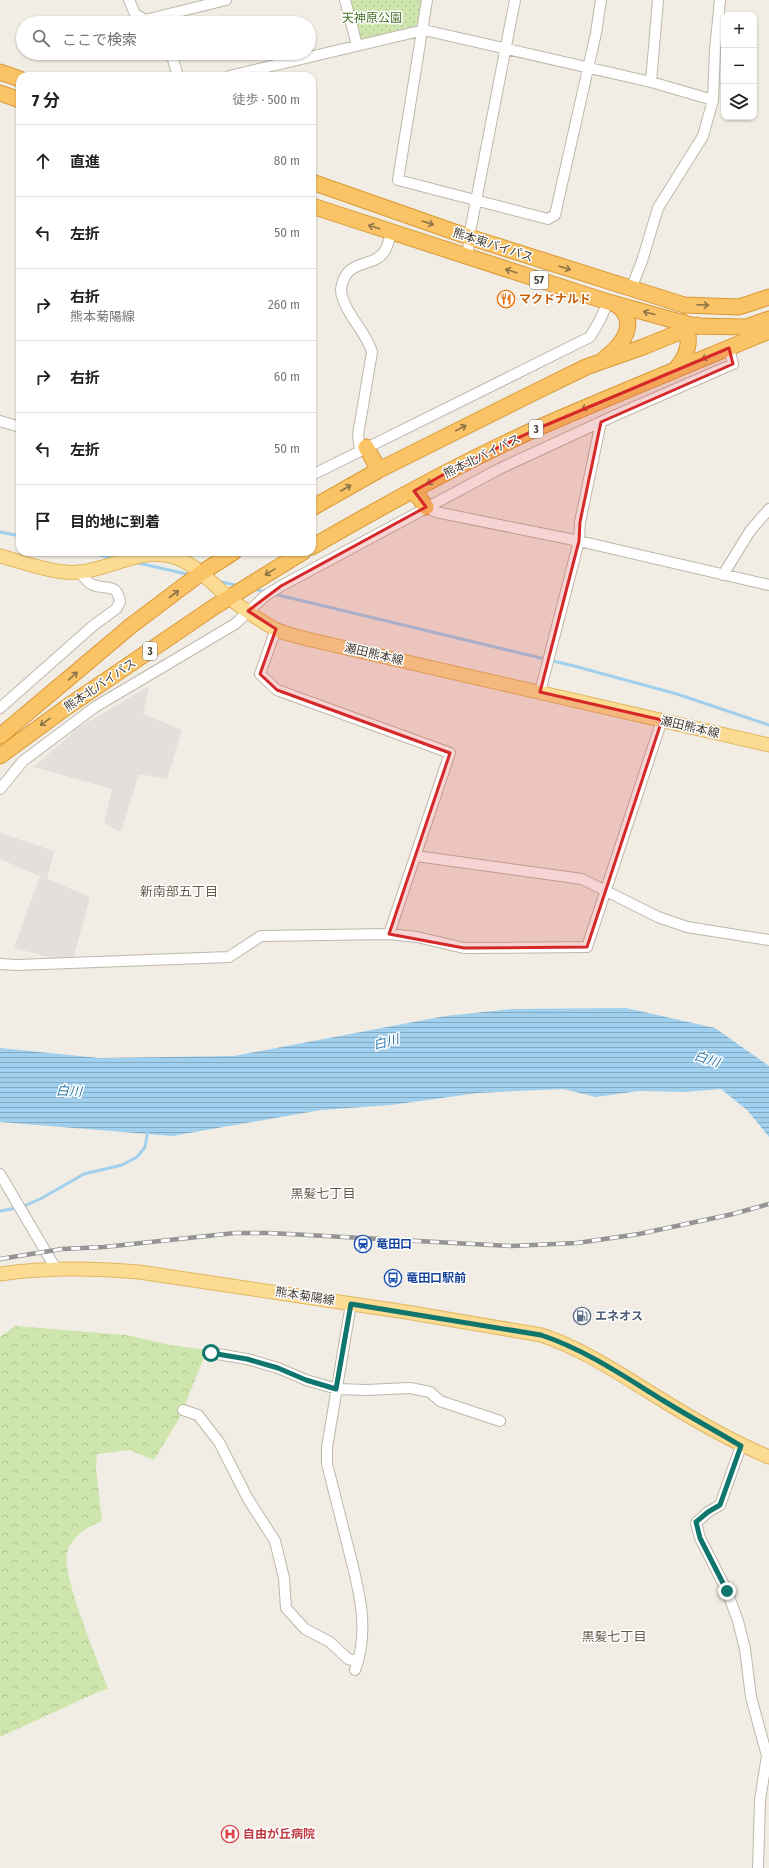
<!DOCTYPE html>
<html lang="ja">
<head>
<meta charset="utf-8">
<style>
	body { margin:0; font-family:"Fira Sans Condensed","Noto Sans JP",sans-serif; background:#f2f2f2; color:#222 }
	.controls { position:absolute; right:12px; top:12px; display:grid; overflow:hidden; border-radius:8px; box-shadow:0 1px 3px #0004 }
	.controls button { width:36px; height:36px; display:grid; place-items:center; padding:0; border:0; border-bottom:1px solid #e0e0e0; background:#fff; color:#222; font:20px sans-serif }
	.stop { position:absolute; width:12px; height:12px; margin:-9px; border:3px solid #0f766e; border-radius:50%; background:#fff }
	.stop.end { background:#0f766e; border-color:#fff; box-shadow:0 1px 4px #0008 }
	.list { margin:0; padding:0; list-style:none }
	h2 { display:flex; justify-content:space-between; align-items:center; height:52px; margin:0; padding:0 16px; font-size:17px }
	h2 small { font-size:13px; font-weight:400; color:#767676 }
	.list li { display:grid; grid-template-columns:26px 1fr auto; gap:12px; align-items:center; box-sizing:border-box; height:72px; padding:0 16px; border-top:1px solid #e0e0e0 }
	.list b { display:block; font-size:15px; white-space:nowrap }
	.list p { margin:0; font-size:13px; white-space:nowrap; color:#767676 }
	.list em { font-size:13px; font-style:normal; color:#767676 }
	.icon { flex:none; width:22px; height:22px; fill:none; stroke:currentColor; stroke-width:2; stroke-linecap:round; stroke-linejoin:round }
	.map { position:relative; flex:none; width:769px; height:1868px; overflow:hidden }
	.search { position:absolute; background:#fff; box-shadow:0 1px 3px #0004; left:16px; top:16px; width:300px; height:44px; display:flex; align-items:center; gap:10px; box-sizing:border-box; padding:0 14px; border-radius:22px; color:#767676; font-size:15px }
	.panel { position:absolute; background:#fff; box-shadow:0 1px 3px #0004; left:16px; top:72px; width:300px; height:484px; border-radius:12px }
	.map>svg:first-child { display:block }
	.forest { fill:url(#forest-crowns) }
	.park { fill:url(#park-dots) }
	.parking { fill:#e2dfdc }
	.water { fill:url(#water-rules) }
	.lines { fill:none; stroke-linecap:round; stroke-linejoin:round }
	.stream { stroke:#a0d0ee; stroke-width:3 }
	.minor-casing { stroke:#bfb7aa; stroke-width:12 }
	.major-casing { stroke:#e0b763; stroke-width:15 }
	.highway-casing { stroke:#d99836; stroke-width:17 }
	.minor { stroke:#fff; stroke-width:10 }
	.major { stroke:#fcdb93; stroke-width:13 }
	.highway { stroke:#fac466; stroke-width:15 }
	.rail-casing { stroke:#949494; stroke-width:4.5 }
	.rail { stroke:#fff; stroke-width:3; stroke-dasharray:9; stroke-linecap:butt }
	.oneway { stroke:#8c7348 }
	.route { stroke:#0f766e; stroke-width:5 }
	.marked { fill:#d62828; fill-opacity:0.2; stroke:#d62828; stroke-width:3; stroke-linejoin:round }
	.labels { text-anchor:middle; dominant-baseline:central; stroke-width:3; stroke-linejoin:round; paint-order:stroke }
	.shield { fill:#fff; stroke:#7b7771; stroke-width:1 }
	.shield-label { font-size:11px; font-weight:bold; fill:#433d34 }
	.park-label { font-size:12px; fill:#477329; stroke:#fff }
	.street-label { font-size:12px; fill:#433d34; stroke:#fff }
	.food-label { font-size:12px; font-weight:bold; fill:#c56008; stroke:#fff; text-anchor:start }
	.transit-label { font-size:12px; font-weight:bold; fill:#164399; stroke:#fff; text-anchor:start }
	.service-label { font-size:12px; font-weight:bold; fill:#4e5e75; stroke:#fff; text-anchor:start }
	.health-label { font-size:12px; font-weight:bold; fill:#be3a42; stroke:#fff; text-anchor:start }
	.neighbourhood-label { font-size:13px; fill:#665a4b; stroke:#fff }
	.water-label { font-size:13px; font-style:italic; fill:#307bac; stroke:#fff }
</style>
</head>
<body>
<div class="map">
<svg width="769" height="1868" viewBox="0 0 769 1868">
	<defs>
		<pattern id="forest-crowns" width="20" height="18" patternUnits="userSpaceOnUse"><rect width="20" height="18" fill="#cee5ad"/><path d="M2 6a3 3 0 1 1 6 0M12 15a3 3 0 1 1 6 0" fill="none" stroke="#b2c595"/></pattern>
		<pattern id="park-dots" width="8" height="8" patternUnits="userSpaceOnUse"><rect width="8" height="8" fill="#cee5ad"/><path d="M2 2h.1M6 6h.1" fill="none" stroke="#b2c595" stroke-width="1.8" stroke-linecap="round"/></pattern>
		<pattern id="water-rules" width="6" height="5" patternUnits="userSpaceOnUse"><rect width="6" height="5" fill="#a0d0ee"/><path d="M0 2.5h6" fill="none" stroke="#84aac2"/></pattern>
	</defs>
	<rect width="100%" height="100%" fill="#f1ede4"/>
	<!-- forest -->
	<path class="forest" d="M15,1326L126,1335L170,1345L207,1350L180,1417L154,1460L129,1450L97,1454L96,1469L102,1521C88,1526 70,1538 67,1553C61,1575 99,1663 108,1689L98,1692L0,1737V1337Z"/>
	<!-- park -->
	<path class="park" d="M349,0H422L419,22L415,26L362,39L359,38Z"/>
	<!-- parking -->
	<path class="parking" d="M149,686L143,714L182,730L167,779L139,774L121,832L104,823L112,789L34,767L78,728Z
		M0,833L54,851L47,879L90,897L72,963L14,948L40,876L0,859Z"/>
	<!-- water -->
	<path class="water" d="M626,1008L715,1028L769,1066V1137L748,1111L721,1089L685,1092L639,1091L596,1097L563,1089L478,1093L391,1105L321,1110L172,1136L0,1122V1048L99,1058L234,1056L445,1016L512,1009Z"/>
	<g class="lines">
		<!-- stream -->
		<path class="stream" d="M0,532L20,536
			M85,552L114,558
			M134,562L191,575
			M218,581L239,586
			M253,589L267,592
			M274,594L574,666L677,694L769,725
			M0,1211L22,1207L42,1198L84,1174L122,1165L137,1157L145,1147L148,1130"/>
		<defs>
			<path id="minor" d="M129,0L135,14L145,20L226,0
				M345,0L357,45
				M427,0L398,180L548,219L555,215L596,33L601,0
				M171,53L178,76
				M229,76L424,30L651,82L713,100
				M651,82L658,0
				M468,256L469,237L515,0
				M631,289L642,261L658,208L703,136L713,100L715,50L720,0
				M0,421L20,427
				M360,450L358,435L372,352C366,332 349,318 343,299C340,292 341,288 343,281C351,259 374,267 384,252C388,247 389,238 392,232
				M312,475L590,337L600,320L608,302
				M426,507L436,512L579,541L769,585
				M723,575L750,531L769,509
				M276,629L260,674L277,690L450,753L389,934
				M540,692L579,541L580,522L601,422
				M0,708L94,625L116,609L120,602C117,581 104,591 91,584C87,582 83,576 80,572
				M0,789L23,761L95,707L235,624L265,596L281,586L499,469L616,415L733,364L729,348
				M416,856L582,879L658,917L687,927L769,940
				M0,964L17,965L229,957L261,936L389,934L417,937L464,948L587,947L662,720
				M0,1174L56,1269
				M351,1304L327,1447V1464C333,1488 339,1512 345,1535C356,1580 372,1626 355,1670
				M211,1353L247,1359L278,1368L306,1380L337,1389L366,1390L410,1388L430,1392L440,1401L500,1421
				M183,1410L198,1415L219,1442L248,1499L275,1541L284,1578L286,1608L305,1629L330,1642L348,1659L358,1661
				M741,1446L720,1505L708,1512L696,1523L700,1538L727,1591L738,1621L745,1649L751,1697L767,1756L760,1800L758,1868"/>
			<path id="major" d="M0,556C23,562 57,575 80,572C110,569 140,548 171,556C194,562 210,582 228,597C242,608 259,620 275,629C285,634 297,636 307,639L769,745
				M0,1274C46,1267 93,1268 139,1272L406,1312L541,1335C581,1348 615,1371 651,1393C689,1417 728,1440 769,1457"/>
			<path id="highway" d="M0,72L20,79
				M0,93L20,100
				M312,182L469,237L684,305L739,307L769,297
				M312,206L608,302L694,326L746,327L769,319
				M605,358C622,345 640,323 617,305
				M675,370C688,356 693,339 683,322
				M366,447L379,470
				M414,491L426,507
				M312,508L379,470L527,396L586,367L643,347L697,325
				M312,547C386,504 462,462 540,427C616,394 693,363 769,331
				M0,736L132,625L201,573L234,552
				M0,756L64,709L214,607L303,552"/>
		</defs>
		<!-- minor casing -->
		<use href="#minor" class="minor-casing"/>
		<!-- major casing -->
		<use href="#major" class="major-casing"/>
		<!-- highway casing -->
		<use href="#highway" class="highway-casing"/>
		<!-- minor -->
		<use href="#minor" class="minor"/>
		<!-- major -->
		<use href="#major" class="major"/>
		<!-- highway -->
		<use href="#highway" class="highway"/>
		<defs>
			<path id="rail" d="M0,1259L62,1249L104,1247L235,1233H270L511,1246L577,1243L639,1234L733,1214L769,1204"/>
		</defs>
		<!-- rail casing -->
		<use href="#rail" class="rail-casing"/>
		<!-- rail -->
		<use href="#rail" class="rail"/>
	</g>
	<!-- one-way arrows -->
	<defs><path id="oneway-shaft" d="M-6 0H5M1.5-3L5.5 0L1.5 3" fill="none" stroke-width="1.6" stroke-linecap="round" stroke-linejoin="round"/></defs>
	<g class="oneway">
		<use href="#oneway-shaft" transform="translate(428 223) rotate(19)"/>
		<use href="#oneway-shaft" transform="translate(374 227) rotate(-162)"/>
		<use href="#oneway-shaft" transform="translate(565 268) rotate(18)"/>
		<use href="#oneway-shaft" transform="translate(511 271) rotate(-162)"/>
		<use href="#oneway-shaft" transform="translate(703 305) rotate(2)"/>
		<use href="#oneway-shaft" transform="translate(649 313) rotate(-165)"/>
		<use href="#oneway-shaft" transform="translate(707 357) rotate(157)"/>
		<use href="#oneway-shaft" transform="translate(587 407) rotate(157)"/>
		<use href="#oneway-shaft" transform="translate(461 428) rotate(-27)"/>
		<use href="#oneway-shaft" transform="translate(432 481) rotate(151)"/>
		<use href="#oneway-shaft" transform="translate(346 488) rotate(-30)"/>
		<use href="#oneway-shaft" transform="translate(270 572) rotate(148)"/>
		<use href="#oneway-shaft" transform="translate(174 594) rotate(-37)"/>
		<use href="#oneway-shaft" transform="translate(73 676) rotate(-41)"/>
		<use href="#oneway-shaft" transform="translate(45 722) rotate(143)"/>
	</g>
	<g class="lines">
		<!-- route -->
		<path class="route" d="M211,1353L247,1359L278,1368L306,1380L336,1389L351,1304L541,1335C586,1350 625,1377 664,1401C690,1417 716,1431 741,1446L720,1505L708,1512L696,1522L700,1538L727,1591"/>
	</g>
	<!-- marked area -->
	<path class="marked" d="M729,348L733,364L601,422L580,522L579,541L540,692L662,720L587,947L464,948L389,934L450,753L277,690L260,674L276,629L248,611L281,586L426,507L414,491L457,467L539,428Z"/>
	<!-- icons -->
	<defs>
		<symbol id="restaurant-ring" viewBox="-11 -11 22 22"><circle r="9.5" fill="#fff" stroke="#e8710a" stroke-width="1.5"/><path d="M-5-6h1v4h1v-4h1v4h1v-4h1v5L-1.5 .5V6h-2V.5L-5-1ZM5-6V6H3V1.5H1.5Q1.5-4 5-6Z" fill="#e8710a"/></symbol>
		<symbol id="station-ring" viewBox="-11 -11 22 22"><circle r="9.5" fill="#fff" stroke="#1a4fb4" stroke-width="1.5"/><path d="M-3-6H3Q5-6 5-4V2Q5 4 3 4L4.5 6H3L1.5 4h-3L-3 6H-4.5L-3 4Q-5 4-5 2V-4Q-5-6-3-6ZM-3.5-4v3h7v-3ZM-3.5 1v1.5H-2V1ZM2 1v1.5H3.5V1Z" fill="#1a4fb4"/></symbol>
		<symbol id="bus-ring" viewBox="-11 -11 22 22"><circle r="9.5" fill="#fff" stroke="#1a4fb4" stroke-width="1.5"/><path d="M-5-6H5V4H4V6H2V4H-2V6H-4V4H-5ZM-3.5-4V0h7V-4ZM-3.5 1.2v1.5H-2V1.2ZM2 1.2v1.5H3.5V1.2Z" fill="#1a4fb4"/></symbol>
		<symbol id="fuel-ring" viewBox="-11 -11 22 22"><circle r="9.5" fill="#fff" stroke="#5c6f8a" stroke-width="1.5"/><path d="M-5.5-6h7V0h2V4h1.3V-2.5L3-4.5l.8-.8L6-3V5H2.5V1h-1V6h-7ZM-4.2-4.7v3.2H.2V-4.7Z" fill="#5c6f8a"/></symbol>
		<symbol id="hospital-ring" viewBox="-11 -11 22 22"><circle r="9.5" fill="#fff" stroke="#e0444e" stroke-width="1.5"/><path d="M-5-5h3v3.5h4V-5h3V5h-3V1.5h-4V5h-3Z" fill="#e0444e"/></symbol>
	</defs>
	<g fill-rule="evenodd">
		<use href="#restaurant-ring" x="496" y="289" width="20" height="20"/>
		<use href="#station-ring" x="353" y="1234" width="20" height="20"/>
		<use href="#bus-ring" x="383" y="1268" width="20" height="20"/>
		<use href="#fuel-ring" x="572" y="1306" width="20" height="20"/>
		<use href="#hospital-ring" x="220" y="1824" width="20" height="20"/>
	</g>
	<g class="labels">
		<!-- shield labels -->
		<g class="shield">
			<rect x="530" y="271" width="18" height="18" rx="3"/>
			<rect x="529" y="420" width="14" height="18" rx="3"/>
			<rect x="143" y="642" width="14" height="18" rx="3"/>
		</g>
		<g class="shield-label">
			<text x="539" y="280">57</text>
			<text x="536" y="429">3</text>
			<text x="150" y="651">3</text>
		</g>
		<!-- park labels -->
		<g class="park-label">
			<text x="372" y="18">天神原公園</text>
		</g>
		<!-- street labels -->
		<g class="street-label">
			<text transform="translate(493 245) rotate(18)">熊本東バイパス</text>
			<text transform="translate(482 456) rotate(-26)">熊本北バイパス</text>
			<text transform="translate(374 654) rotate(13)">瀬田熊本線</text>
			<text transform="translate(100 685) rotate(-34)">熊本北バイパス</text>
			<text transform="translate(690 727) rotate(13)">瀬田熊本線</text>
			<text transform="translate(305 1296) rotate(9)">熊本菊陽線</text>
		</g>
		<!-- food labels -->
		<g class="food-label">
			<text x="519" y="299">マクドナルド</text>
		</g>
		<!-- transit labels -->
		<g class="transit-label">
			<text x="376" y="1244">竜田口</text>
			<text x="406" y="1278">竜田口駅前</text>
		</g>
		<!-- service labels -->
		<g class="service-label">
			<text x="595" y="1316">エネオス</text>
		</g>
		<!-- health labels -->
		<g class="health-label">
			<text x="243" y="1834">自由が丘病院</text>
		</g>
		<!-- neighbourhood labels -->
		<g class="neighbourhood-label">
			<text x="179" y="891">新南部五丁目</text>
			<text x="323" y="1193">黒髪七丁目</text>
			<text x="614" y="1636">黒髪七丁目</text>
		</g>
		<!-- water labels -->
		<g class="water-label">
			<text transform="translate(386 1042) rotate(-14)">白川</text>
			<text transform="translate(707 1059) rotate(18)">白川</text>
			<text transform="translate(69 1091) rotate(3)">白川</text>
		</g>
	</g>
</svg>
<div class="controls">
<button>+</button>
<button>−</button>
<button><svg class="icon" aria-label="layers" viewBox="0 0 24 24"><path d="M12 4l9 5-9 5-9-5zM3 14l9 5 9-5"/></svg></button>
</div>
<div class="stop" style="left:211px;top:1353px"></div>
<div class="stop end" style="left:727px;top:1591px"></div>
<div class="search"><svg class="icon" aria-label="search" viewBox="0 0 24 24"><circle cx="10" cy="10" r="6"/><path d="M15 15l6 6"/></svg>ここで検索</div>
<section class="panel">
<h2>7 分<small>徒歩 · 500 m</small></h2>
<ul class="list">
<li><svg class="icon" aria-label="ahead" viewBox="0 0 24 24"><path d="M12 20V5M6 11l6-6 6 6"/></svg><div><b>直進</b></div><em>80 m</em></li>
<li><svg class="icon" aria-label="left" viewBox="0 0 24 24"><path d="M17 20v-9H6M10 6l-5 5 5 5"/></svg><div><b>左折</b></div><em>50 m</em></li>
<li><svg class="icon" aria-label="right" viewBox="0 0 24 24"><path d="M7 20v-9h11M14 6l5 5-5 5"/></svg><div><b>右折</b><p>熊本菊陽線</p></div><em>260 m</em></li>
<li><svg class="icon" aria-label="right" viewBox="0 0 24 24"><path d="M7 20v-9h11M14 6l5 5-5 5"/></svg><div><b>右折</b></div><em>60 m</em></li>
<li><svg class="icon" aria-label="left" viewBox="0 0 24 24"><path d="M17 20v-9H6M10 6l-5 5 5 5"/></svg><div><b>左折</b></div><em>50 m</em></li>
<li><svg class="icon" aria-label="arrive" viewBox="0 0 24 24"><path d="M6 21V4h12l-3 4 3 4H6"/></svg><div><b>目的地に到着</b></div></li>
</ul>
</section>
</div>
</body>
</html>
